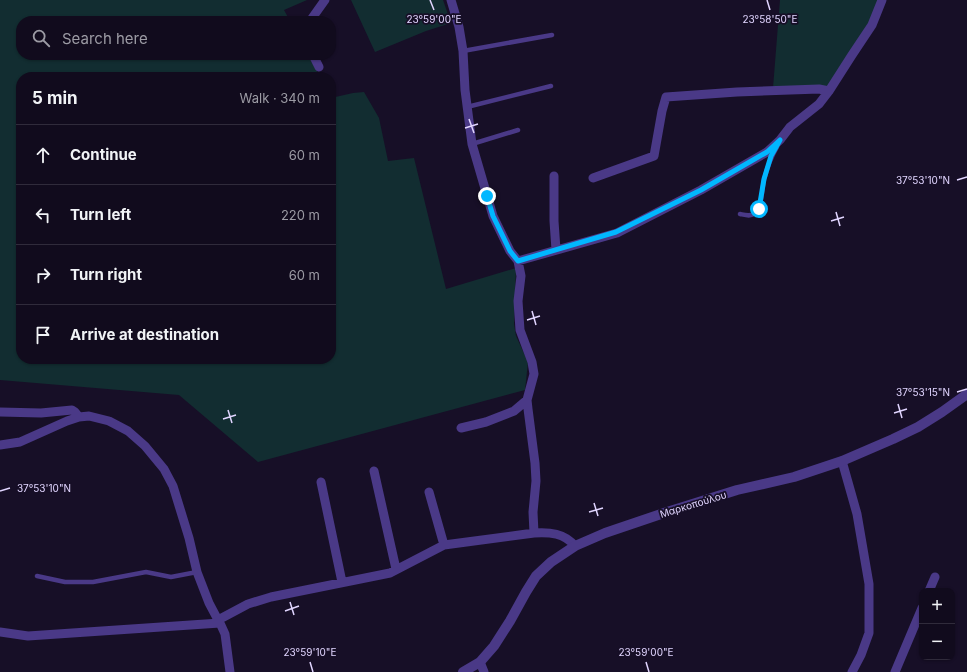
<!DOCTYPE html>
<html lang="en">
<head>
<meta charset="utf-8">
<style>
	body { margin:0; font-family:Inter,sans-serif; background:#1a1426; color:#f1f3f6 }
	.controls { position:absolute; right:12px; bottom:12px; display:grid; overflow:hidden; border-radius:8px; box-shadow:0 1px 3px #0004 }
	.controls button { width:36px; height:36px; display:grid; place-items:center; padding:0; border:0; border-bottom:1px solid #302b3b; background:#110b1d; color:#f1f3f6; font:20px sans-serif }
	.stop { position:absolute; width:12px; height:12px; margin:-9px; border:3px solid #01b7ff; border-radius:50%; background:#fff }
	.stop.end { background:#01b7ff; border-color:#fff; box-shadow:0 1px 4px #0008 }
	.list { margin:0; padding:0; list-style:none }
	h2 { display:flex; justify-content:space-between; align-items:center; height:52px; margin:0; padding:0 16px; font-size:17px }
	h2 small { font-size:13px; font-weight:400; color:#9c9ba4 }
	.list li { display:grid; grid-template-columns:26px 1fr auto; gap:12px; align-items:center; box-sizing:border-box; height:60px; padding:0 16px; border-top:1px solid #302b3b }
	.list b { display:block; font-size:15px; white-space:nowrap }
	.list em { font-size:13px; font-style:normal; color:#9c9ba4 }
	.icon { flex:none; width:22px; height:22px; fill:none; stroke:currentColor; stroke-width:2; stroke-linecap:round; stroke-linejoin:round }
	.map { position:relative; flex:none; width:967px; height:672px; overflow:hidden }
	.search { position:absolute; background:#110b1d; box-shadow:0 1px 3px #0004; left:16px; top:16px; width:320px; height:44px; display:flex; align-items:center; gap:10px; box-sizing:border-box; padding:0 14px; border-radius:16px; color:#9c9ba4; font-size:15px }
	.panel { position:absolute; background:#110b1d; box-shadow:0 1px 3px #0004; left:16px; top:72px; width:320px; height:292px; border-radius:16px }
	.map>svg:first-child { display:block }
	.green { fill:#122d31 }
	.lines { fill:none; stroke-linecap:round; stroke-linejoin:round }
	.service { stroke:#4a3987; stroke-width:4.5 }
	.minor { stroke:#4a3987; stroke-width:9 }
	.tertiary { stroke:#4a3987; stroke-width:10 }
	.route { stroke:#01b7ff; stroke-width:5 }
	.ticks { fill:none; stroke:#e1d5ff; stroke-width:1.5 }
	.labels { text-anchor:middle; dominant-baseline:central; stroke-width:3.5; stroke-linejoin:round; paint-order:stroke }
	.street-label { font-size:10px; fill:#e1d5ff; stroke:#170f27 }
	.ticks-label { font-size:10px; text-anchor:middle; fill:#e1d5ff; stroke:#170f27; stroke-width:3.5; stroke-linejoin:round; paint-order:stroke }
</style>
</head>
<body>
<div class="map">
<svg width="967" height="672" viewBox="0 0 967 672">
	<rect width="100%" height="100%" fill="#170f27"/>
	<!-- green -->
	<path class="green" d="M0,0H307L284,10L290,21H21V55H308L320,77H21V359H331V98L353,93L364,92L379,118L388,161L414,158L446,289L516,268L514,324L516,336L528,362L525,390L258,462L179,395L0,380Z
		M351,0H443L451,23L426,31L375,52Z
		M780,0H879L872,18L829,86L773,88Z"/>
	<g class="lines">
		<!-- service -->
		<path class="service" d="M463,51L552,35
			M467,107L551,86
			M472,144L518,130
			M740,214C745,215 751,217 755,213C762,208 762,188 764,180C767,168 771,157 777,147
			M37,576L65,582H93L146,572L171,577L197,572"/>
		<!-- minor -->
		<path class="minor" d="M451,0L459,27L463,51L465,90L472,144L493,216L510,251L518,261L617,233L701,190L767,152L780,140L790,127L819,104L829,91L852,55L872,25L882,0
			M310,21L325,0
			M313,55L319,67
			M554,176V221L556,250
			M593,178L654,156L662,111L666,97L737,92L819,89L829,91
			M518,261L521,276L518,301L520,330L532,362L534,374L527,400L528,409L535,463L536,481L533,512L534,533C550,532 564,533 575,546
			M0,412L41,413L72,410L75,412L79,417
			M461,428L486,422L514,411L527,400
			M0,445L20,442L67,421L79,417L89,416L109,421L128,431L145,446L164,469L173,486L189,538L197,572L209,603L218,620
			M842,461L857,514L869,584V633L861,655L852,672
			M374,471L396,569
			M321,482L342,582
			M429,492L444,545
			M929,591L935,577
			M220,623L218,620L248,604L271,597L390,573L444,545L534,533
			M0,632L28,636L220,623L225,634L230,672
			M480,662L484,672
			M895,672L922,608"/>
		<!-- tertiary -->
		<path class="tertiary" d="M463,672L480,662L494,646L510,621L526,592L536,576L551,562L575,546L605,533L664,513L737,490L794,477L842,461L893,439L918,427L942,412L967,394"/>
	</g>
	<g class="lines">
		<!-- route -->
		<path class="route" d="M487,196L493,216L510,251L518,261L616,232L701,190L767,152L780,140L771,156L764,179L759,209"/>
	</g>
	<!-- ticks -->
	<path class="ticks" d="M430,0L434,10M767,0L770,10M469,119L474,133M465,128L478,124M957,180L967,177M836,212L840,226M831,221L844,217M532,311L536,325M527,320L540,316M957,392L967,389M898,404L902,418M228,410L232,423M894,413L907,409M223,419L236,415M0,491L10,488M594,503L598,516M589,512L603,508M290,602L294,615M285,611L299,606M310,662L313,672M646,662L649,672"/>
	<g class="labels">
		<!-- street labels -->
		<g class="street-label">
			<text transform="translate(693 504) rotate(-17)">Μαρκοπούλου</text>
		</g>
	</g>
	<g class="ticks-label">
		<text x="434" y="23">23°59'00"E</text>
		<text x="770" y="23">23°58'50"E</text>
		<text x="923" y="184">37°53'10"N</text>
		<text x="923" y="396">37°53'15"N</text>
		<text x="44" y="492">37°53'10"N</text>
		<text x="310" y="656">23°59'10"E</text>
		<text x="646" y="656">23°59'00"E</text>
	</g>
</svg>
<div class="controls">
<button>+</button>
<button>−</button>
</div>
<div class="stop" style="left:759px;top:209px"></div>
<div class="stop end" style="left:487px;top:196px"></div>
<div class="search"><svg class="icon" aria-label="search" viewBox="0 0 24 24"><circle cx="10" cy="10" r="6"/><path d="M15 15l6 6"/></svg>Search here</div>
<section class="panel">
<h2>5 min<small>Walk · 340 m</small></h2>
<ul class="list">
<li><svg class="icon" aria-label="ahead" viewBox="0 0 24 24"><path d="M12 20V5M6 11l6-6 6 6"/></svg><div><b>Continue</b></div><em>60 m</em></li>
<li><svg class="icon" aria-label="left" viewBox="0 0 24 24"><path d="M17 20v-9H6M10 6l-5 5 5 5"/></svg><div><b>Turn left</b></div><em>220 m</em></li>
<li><svg class="icon" aria-label="right" viewBox="0 0 24 24"><path d="M7 20v-9h11M14 6l5 5-5 5"/></svg><div><b>Turn right</b></div><em>60 m</em></li>
<li><svg class="icon" aria-label="arrive" viewBox="0 0 24 24"><path d="M6 21V4h12l-3 4 3 4H6"/></svg><div><b>Arrive at destination</b></div></li>
</ul>
</section>
</div>
</body>
</html>
